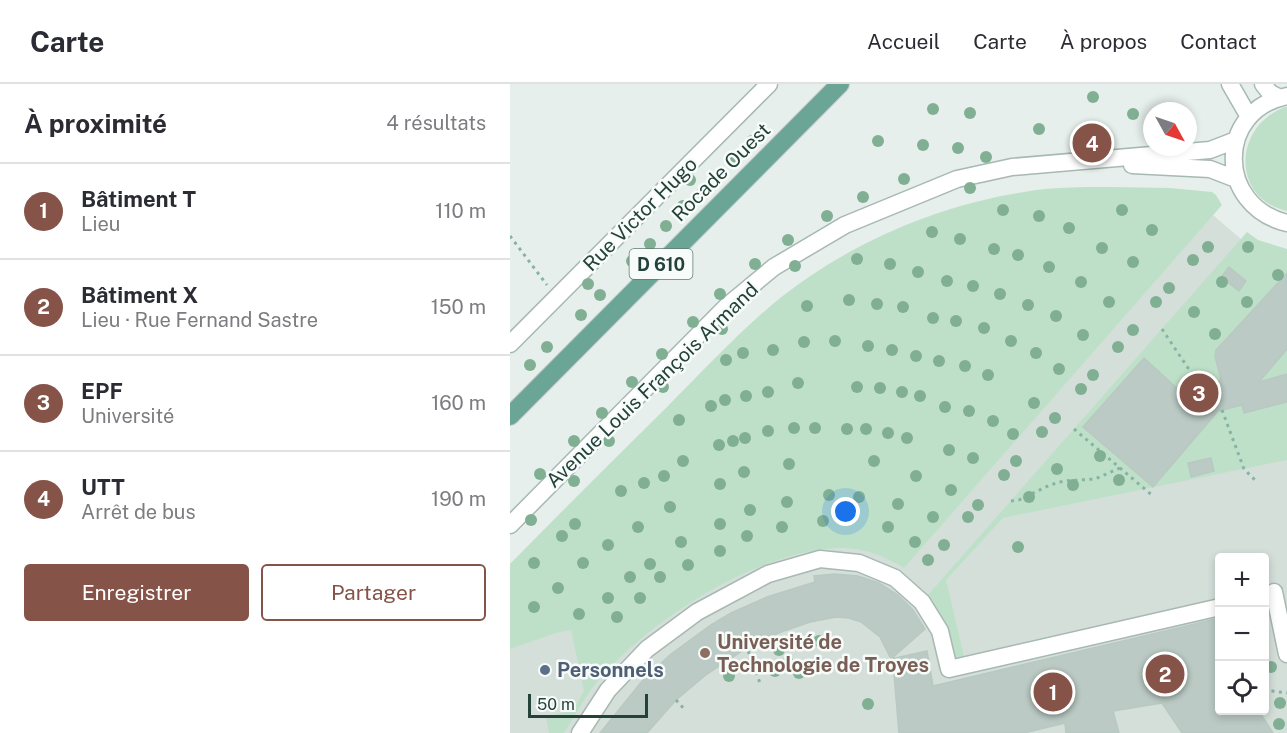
<!DOCTYPE html>
<html lang="fr">
<head>
<meta charset="utf-8">
<style>
	body { margin:0; font-family:"Public Sans",sans-serif; background:#f7f7f7; color:#2b2b33 }
	.controls { position:absolute; right:18px; bottom:18px; display:grid; overflow:hidden; border-radius:6px; box-shadow:0 3px 9px #0003 }
	.controls button { width:54px; height:54px; display:grid; place-items:center; padding:0; border:0; border-bottom:2px solid #e1e1e2; background:#fff; color:#2b2b33; font:30px sans-serif }
	.compass { position:absolute; left:633px; top:18px; width:54px; height:54px; border-radius:50%; background:#fff; box-shadow:0 3px 9px #0003; rotate:130deg }
	.scale { position:absolute; left:18px; bottom:15px; width:120px; box-sizing:border-box; padding-left:6px; border:3px solid #24423a; border-top:0; font-size:16px; line-height:21px; white-space:nowrap; color:#24423a; -webkit-text-stroke:4px #f7fbf9; paint-order:stroke }
	.you { position:absolute; left:336px; top:428px; width:21px; height:21px; margin:-15px; border:4px solid #fff; border-radius:50%; background:#1a73e8; box-shadow:0 0 0 9px #1a73e833 }
	.badge { display:grid; place-items:center; width:39px; height:39px; border-radius:50%; background:#855347; color:#fff; font-size:20px; font-weight:700 }
	.pin { position:absolute; translate:-50% -50%; border:3px solid #fff; box-shadow:0 2px 6px #0006 }
	.list { margin:0; padding:0; list-style:none }
	h2 { display:flex; justify-content:space-between; align-items:center; height:78px; margin:0; padding:0 24px; font-size:26px }
	h2 small { font-size:20px; font-weight:400; color:#7c7c81 }
	.list li { display:grid; grid-template-columns:39px 1fr auto; gap:18px; align-items:center; box-sizing:border-box; height:96px; padding:0 24px; border-top:2px solid #e1e1e2 }
	.list b { display:block; font-size:22px; white-space:nowrap }
	.list p { margin:0; font-size:20px; white-space:nowrap; color:#7c7c81 }
	.list em { font-size:20px; font-style:normal; color:#7c7c81 }
	.actions { display:flex; gap:12px; padding:18px 24px }
	.actions a { flex:1; padding:14px 0; border:2px solid #855347; border-radius:6px; text-align:center; font-size:21px; color:#855347 }
	.actions .main { background:#855347; color:#fff }
	.icon { flex:none; width:33px; height:33px; fill:none; stroke:currentColor; stroke-width:2; stroke-linecap:round; stroke-linejoin:round }
	.map { position:relative; flex:none; width:777px; height:649px; overflow:hidden }
	header { display:flex; align-items:center; gap:36px; box-sizing:border-box; height:84px; padding:0 30px; background:#fff; border-bottom:2px solid #e1e1e2 }
	header strong { font-size:28px }
	nav { display:flex; gap:33px; margin-inline-start:auto; font-size:21px }
	main { display:flex }
	aside { flex:1; background:#fff }
	.map>svg:first-child { display:block }
	.built { fill:#d4dfda; fill-rule:evenodd }
	.green { fill:#bfe0c8 }
	.building { fill:#bbcac4; stroke:#b8c9c2; stroke-width:1.5 }
	.lines { fill:none; stroke-linecap:round; stroke-linejoin:round }
	.minor-casing { stroke:#a8b8b2; stroke-width:19 }
	.major-casing { stroke:#c2cac8; stroke-width:20 }
	.path { stroke:#86b3a5; stroke-width:3; stroke-dasharray:3 4.5; stroke-linecap:butt }
	.minor { stroke:#fff; stroke-width:16 }
	.major { stroke:#6aa596; stroke-width:18 }
	.tree { fill:#80af93 }
	.education-dot { fill:#8d6e63; stroke:#f7fbf9; stroke-width:2 }
	.service-dot { fill:#5c6f8a; stroke:#f7fbf9; stroke-width:2 }
	.labels { text-anchor:middle; dominant-baseline:central; stroke-width:5; stroke-linejoin:round; paint-order:stroke }
	.shield { fill:#f7fbf9; stroke:#637a73; stroke-width:1.5 }
	.shield-label { font-size:18px; font-weight:bold; fill:#24423a }
	.street-label { font-size:20px; fill:#24423a; stroke:#f7fbf9 }
	.education-label { font-size:20px; font-weight:bold; fill:#785e54; stroke:#f7fbf9; text-anchor:start }
	.service-label { font-size:20px; font-weight:bold; fill:#4e5e75; stroke:#f7fbf9; text-anchor:start }
</style>
</head>
<body>
<header>
<strong>Carte</strong>
<nav><a>Accueil</a><a>Carte</a><a>À propos</a><a>Contact</a></nav>
</header>
<main>
<aside>
<h2>À proximité<small>4 résultats</small></h2>
<ul class="list">
<li><span class="badge">1</span><div><b>Bâtiment T</b><p>Lieu</p></div><em>110 m</em></li>
<li><span class="badge">2</span><div><b>Bâtiment X</b><p>Lieu · Rue Fernand Sastre</p></div><em>150 m</em></li>
<li><span class="badge">3</span><div><b>EPF</b><p>Université</p></div><em>160 m</em></li>
<li><span class="badge">4</span><div><b>UTT</b><p>Arrêt de bus</p></div><em>190 m</em></li>
</ul>
<div class="actions"><a class="main">Enregistrer</a><a>Partager</a></div>
</aside>
<div class="map">
<svg width="777" height="649" viewBox="0 0 777 649">
	<rect width="100%" height="100%" fill="#e6efeb"/>
	<!-- built -->
	<path class="built" d="M689,119L746,168L777,173V649H0V495ZM710,474H754V626H710Z"/>
	<!-- green -->
	<path class="green" d="M775,23H777V127C722,115 722,43 775,23Z
		M600,103L660,104L702,108L706,111L712,121L394,484C375,472 352,463 329,464C246,467 139,536 86,599C74,614 65,633 54,649H39L36,633L63,626L74,607L61,546L46,549L0,565V480C52,427 104,375 157,323C192,288 226,251 264,219C335,161 424,122 514,108C542,103 571,103 600,103Z
		M737,148L748,156L777,165V376L493,434L436,496L454,572L444,574C439,551 433,530 417,512Z"/>
	<!-- building -->
	<path class="building" d="M719,183L736,197L729,207L711,193Z
		M777,189V265L749,298L777,290V318L734,329L732,321L708,327L643,403L573,343L634,274L670,307L711,296L705,272L706,266Z
		M701,374L704,387L681,393L678,379Z
		M325,490L348,492L369,499L388,511L403,526L415,545L381,575L417,567L423,602L710,534V627H749L763,649H672L652,619L603,627L609,649H556L555,639L514,649H389L384,590L381,575L370,553L351,538L339,534L326,533L300,538L271,548L238,563L197,590L166,616L137,649H90L133,596L161,570L201,541L221,529L257,513L305,498L304,492Z"/>
	<g class="lines">
		<defs>
			<path id="minor" d="M720,0L739,33
				M753,0L760,9L770,14
				M777,12C706,26 706,122 777,139
				M622,81L700,85L726,95
				M0,260L259,0
				M0,441L217,222L264,183L335,141L447,95L502,83L700,66L726,56
				M764,508L777,570
				M70,649L98,606L137,565L187,528L258,490L310,475L349,479L385,494L412,518L430,547L439,585L710,523"/>
			<path id="major" d="M0,332L330,0"/>
		</defs>
		<!-- minor casing -->
		<use href="#minor" class="minor-casing"/>
		<!-- major casing -->
		<use href="#major" class="major-casing"/>
		<!-- path -->
		<path class="path" d="M0,152L37,201
			M652,245L690,302
			M712,326L734,385L745,396
			M564,345L643,412
			M501,417L509,416L540,401L554,397L585,395L610,384
			M233,553L250,599
			M754,606L777,609
			M166,616L176,627"/>
		<!-- minor -->
		<use href="#minor" class="minor"/>
		<!-- major -->
		<use href="#major" class="major"/>
	</g>
	<!-- trees -->
	<g class="tree">
		<circle cx="583" cy="13" r="6"/>
		<circle cx="423" cy="25" r="6"/>
		<circle cx="460" cy="29" r="6"/>
		<circle cx="623" cy="30" r="6"/>
		<circle cx="529" cy="45" r="6"/>
		<circle cx="242" cy="57" r="6"/>
		<circle cx="368" cy="57" r="6"/>
		<circle cx="413" cy="61" r="6"/>
		<circle cx="448" cy="64" r="6"/>
		<circle cx="225" cy="73" r="6"/>
		<circle cx="476" cy="73" r="6"/>
		<circle cx="394" cy="95" r="6"/>
		<circle cx="180" cy="96" r="6"/>
		<circle cx="460" cy="104" r="6"/>
		<circle cx="192" cy="109" r="6"/>
		<circle cx="353" cy="113" r="6"/>
		<circle cx="173" cy="122" r="6"/>
		<circle cx="493" cy="126" r="6"/>
		<circle cx="612" cy="126" r="6"/>
		<circle cx="317" cy="132" r="6"/>
		<circle cx="529" cy="132" r="6"/>
		<circle cx="156" cy="142" r="6"/>
		<circle cx="559" cy="144" r="6"/>
		<circle cx="642" cy="146" r="6"/>
		<circle cx="422" cy="148" r="6"/>
		<circle cx="450" cy="155" r="6"/>
		<circle cx="278" cy="156" r="6"/>
		<circle cx="140" cy="160" r="6"/>
		<circle cx="698" cy="163" r="6"/>
		<circle cx="738" cy="163" r="6"/>
		<circle cx="592" cy="164" r="6"/>
		<circle cx="484" cy="165" r="6"/>
		<circle cx="508" cy="171" r="6"/>
		<circle cx="347" cy="175" r="6"/>
		<circle cx="683" cy="176" r="6"/>
		<circle cx="122" cy="177" r="6"/>
		<circle cx="623" cy="178" r="6"/>
		<circle cx="245" cy="180" r="6"/>
		<circle cx="380" cy="180" r="6"/>
		<circle cx="285" cy="182" r="6"/>
		<circle cx="539" cy="183" r="6"/>
		<circle cx="408" cy="188" r="6"/>
		<circle cx="768" cy="191" r="6"/>
		<circle cx="437" cy="197" r="6"/>
		<circle cx="571" cy="198" r="6"/>
		<circle cx="712" cy="198" r="6"/>
		<circle cx="78" cy="200" r="6"/>
		<circle cx="463" cy="202" r="6"/>
		<circle cx="659" cy="204" r="6"/>
		<circle cx="210" cy="210" r="6"/>
		<circle cx="490" cy="210" r="6"/>
		<circle cx="90" cy="211" r="6"/>
		<circle cx="339" cy="216" r="6"/>
		<circle cx="599" cy="218" r="6"/>
		<circle cx="646" cy="218" r="6"/>
		<circle cx="737" cy="218" r="6"/>
		<circle cx="367" cy="220" r="6"/>
		<circle cx="518" cy="221" r="6"/>
		<circle cx="297" cy="222" r="6"/>
		<circle cx="393" cy="223" r="6"/>
		<circle cx="684" cy="228" r="6"/>
		<circle cx="71" cy="231" r="6"/>
		<circle cx="546" cy="232" r="6"/>
		<circle cx="423" cy="234" r="6"/>
		<circle cx="446" cy="237" r="6"/>
		<circle cx="183" cy="238" r="6"/>
		<circle cx="474" cy="244" r="6"/>
		<circle cx="212" cy="245" r="6"/>
		<circle cx="623" cy="246" r="6"/>
		<circle cx="705" cy="250" r="6"/>
		<circle cx="573" cy="251" r="6"/>
		<circle cx="325" cy="257" r="6"/>
		<circle cx="501" cy="257" r="6"/>
		<circle cx="294" cy="258" r="6"/>
		<circle cx="358" cy="262" r="6"/>
		<circle cx="37" cy="263" r="6"/>
		<circle cx="608" cy="263" r="6"/>
		<circle cx="263" cy="266" r="6"/>
		<circle cx="382" cy="266" r="6"/>
		<circle cx="233" cy="269" r="6"/>
		<circle cx="526" cy="269" r="6"/>
		<circle cx="152" cy="270" r="6"/>
		<circle cx="406" cy="272" r="6"/>
		<circle cx="216" cy="276" r="6"/>
		<circle cx="429" cy="277" r="6"/>
		<circle cx="20" cy="281" r="6"/>
		<circle cx="455" cy="282" r="6"/>
		<circle cx="549" cy="285" r="6"/>
		<circle cx="478" cy="291" r="6"/>
		<circle cx="583" cy="291" r="6"/>
		<circle cx="122" cy="298" r="6"/>
		<circle cx="288" cy="299" r="6"/>
		<circle cx="153" cy="303" r="6"/>
		<circle cx="347" cy="303" r="6"/>
		<circle cx="370" cy="304" r="6"/>
		<circle cx="571" cy="305" r="6"/>
		<circle cx="258" cy="308" r="6"/>
		<circle cx="392" cy="308" r="6"/>
		<circle cx="236" cy="312" r="6"/>
		<circle cx="410" cy="312" r="6"/>
		<circle cx="215" cy="316" r="6"/>
		<circle cx="524" cy="319" r="6"/>
		<circle cx="201" cy="322" r="6"/>
		<circle cx="435" cy="323" r="6"/>
		<circle cx="459" cy="327" r="6"/>
		<circle cx="92" cy="329" r="6"/>
		<circle cx="545" cy="334" r="6"/>
		<circle cx="169" cy="336" r="6"/>
		<circle cx="483" cy="337" r="6"/>
		<circle cx="284" cy="344" r="6"/>
		<circle cx="305" cy="344" r="6"/>
		<circle cx="337" cy="345" r="6"/>
		<circle cx="356" cy="345" r="6"/>
		<circle cx="258" cy="347" r="6"/>
		<circle cx="532" cy="348" r="6"/>
		<circle cx="378" cy="349" r="6"/>
		<circle cx="503" cy="350" r="6"/>
		<circle cx="235" cy="354" r="6"/>
		<circle cx="397" cy="354" r="6"/>
		<circle cx="64" cy="357" r="6"/>
		<circle cx="99" cy="357" r="6"/>
		<circle cx="223" cy="357" r="6"/>
		<circle cx="209" cy="361" r="6"/>
		<circle cx="439" cy="366" r="6"/>
		<circle cx="590" cy="372" r="6"/>
		<circle cx="463" cy="374" r="6"/>
		<circle cx="173" cy="377" r="6"/>
		<circle cx="364" cy="377" r="6"/>
		<circle cx="506" cy="377" r="6"/>
		<circle cx="279" cy="380" r="6"/>
		<circle cx="547" cy="385" r="6"/>
		<circle cx="234" cy="388" r="6"/>
		<circle cx="30" cy="390" r="6"/>
		<circle cx="494" cy="391" r="6"/>
		<circle cx="154" cy="392" r="6"/>
		<circle cx="406" cy="392" r="6"/>
		<circle cx="609" cy="396" r="6"/>
		<circle cx="64" cy="397" r="6"/>
		<circle cx="134" cy="399" r="6"/>
		<circle cx="210" cy="400" r="6"/>
		<circle cx="563" cy="401" r="6"/>
		<circle cx="441" cy="406" r="6"/>
		<circle cx="111" cy="407" r="6"/>
		<circle cx="319" cy="411" r="6"/>
		<circle cx="349" cy="413" r="6"/>
		<circle cx="519" cy="413" r="6"/>
		<circle cx="277" cy="418" r="6"/>
		<circle cx="388" cy="420" r="6"/>
		<circle cx="468" cy="421" r="6"/>
		<circle cx="160" cy="423" r="6"/>
		<circle cx="240" cy="426" r="6"/>
		<circle cx="423" cy="433" r="6"/>
		<circle cx="458" cy="433" r="6"/>
		<circle cx="21" cy="436" r="6"/>
		<circle cx="313" cy="437" r="6"/>
		<circle cx="65" cy="440" r="6"/>
		<circle cx="210" cy="440" r="6"/>
		<circle cx="128" cy="443" r="6"/>
		<circle cx="272" cy="443" r="6"/>
		<circle cx="378" cy="443" r="6"/>
		<circle cx="52" cy="452" r="6"/>
		<circle cx="237" cy="452" r="6"/>
		<circle cx="171" cy="458" r="6"/>
		<circle cx="405" cy="458" r="6"/>
		<circle cx="98" cy="461" r="6"/>
		<circle cx="434" cy="461" r="6"/>
		<circle cx="508" cy="463" r="6"/>
		<circle cx="210" cy="467" r="6"/>
		<circle cx="418" cy="476" r="6"/>
		<circle cx="24" cy="479" r="6"/>
		<circle cx="73" cy="479" r="6"/>
		<circle cx="140" cy="480" r="6"/>
		<circle cx="178" cy="481" r="6"/>
		<circle cx="120" cy="493" r="6"/>
		<circle cx="150" cy="493" r="6"/>
		<circle cx="48" cy="504" r="6"/>
		<circle cx="98" cy="514" r="6"/>
		<circle cx="130" cy="514" r="6"/>
		<circle cx="24" cy="523" r="6"/>
		<circle cx="69" cy="530" r="6"/>
		<circle cx="107" cy="533" r="6"/>
		<circle cx="309" cy="557" r="6"/>
		<circle cx="269" cy="566" r="6"/>
		<circle cx="278" cy="579" r="6"/>
		<circle cx="238" cy="581" r="6"/>
		<circle cx="761" cy="583" r="6"/>
		<circle cx="265" cy="587" r="6"/>
		<circle cx="289" cy="589" r="6"/>
		<circle cx="219" cy="592" r="6"/>
		<circle cx="770" cy="619" r="6"/>
		<circle cx="358" cy="620" r="6"/>
		<circle cx="769" cy="640" r="6"/>
	</g>
	<!-- markers -->
	<circle class="education-dot" cx="195" cy="569" r="6"/>
	<circle class="service-dot" cx="35" cy="586" r="6"/>
	<g class="labels">
		<!-- shield labels -->
		<rect class="shield" x="119.5" y="165" width="63" height="30" rx="4.5"/>
		<g class="shield-label">
			<text x="151" y="180">D 610</text>
		</g>
		<!-- street labels -->
		<g class="street-label">
			<text transform="translate(211 88) rotate(-45)">Rocade Ouest</text>
			<text transform="translate(130 130) rotate(-45)">Rue Victor Hugo</text>
			<text transform="translate(142 301) rotate(-44)">Avenue Louis François Armand</text>
		</g>
		<!-- education labels -->
		<g class="education-label">
			<text x="207" y="558">Université de<tspan x="207" dy="23">Technologie de Troyes</tspan></text>
		</g>
		<!-- service labels -->
		<g class="service-label">
			<text x="47" y="586">Personnels</text>
		</g>
	</g>
</svg>
<div class="controls">
<button>+</button>
<button>−</button>
<button><svg class="icon" aria-label="locate" viewBox="0 0 24 24"><circle cx="12" cy="12" r="6"/><path d="M12 2v4M12 18v4M2 12h4M18 12h4"/></svg></button>
</div>
<svg class="compass" viewBox="-18 -18 36 36"><path d="M0-13l5 13h-10z" fill="#e53935"/><path d="M0 13l5-13h-10z" fill="#7c7c81"/></svg>
<div class="scale">50 m</div>
<div class="you"></div>
<div class="pin badge" style="left:543px;top:608px">1</div>
<div class="pin badge" style="left:655px;top:590px">2</div>
<div class="pin badge" style="left:689px;top:309px">3</div>
<div class="pin badge" style="left:582px;top:59px">4</div>
</div>
</main>
</body>
</html>
